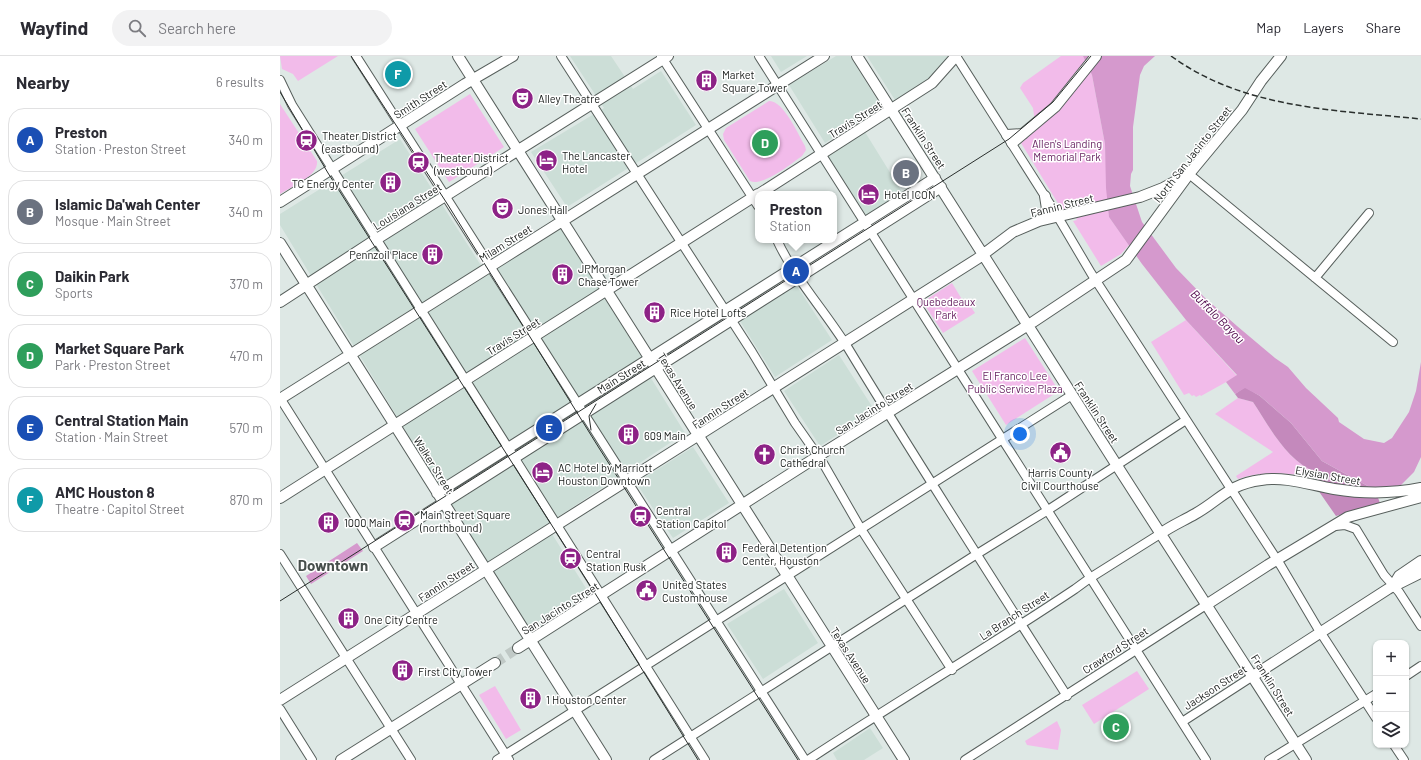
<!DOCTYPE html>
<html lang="en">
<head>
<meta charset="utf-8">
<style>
	body { margin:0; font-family:Barlow,sans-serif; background:#f2f2f3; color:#2b2b33 }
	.controls { position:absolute; right:12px; bottom:12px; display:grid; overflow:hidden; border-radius:8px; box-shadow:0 1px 3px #0004 }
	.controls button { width:36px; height:36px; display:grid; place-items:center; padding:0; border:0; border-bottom:1px solid #e1e1e2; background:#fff; color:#2b2b33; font:20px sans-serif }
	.you { position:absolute; left:740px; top:378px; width:14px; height:14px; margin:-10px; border:3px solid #fff; border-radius:50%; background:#1a73e8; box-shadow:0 0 0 6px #1a73e833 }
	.badge { display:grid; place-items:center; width:26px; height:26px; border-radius:50%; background:#8d2286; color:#fff; font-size:13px; font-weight:700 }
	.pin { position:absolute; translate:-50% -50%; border:2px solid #fff; box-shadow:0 1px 4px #0006 }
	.popup { position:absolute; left:475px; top:135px; width:82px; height:52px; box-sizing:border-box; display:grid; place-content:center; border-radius:8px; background:#fff; filter:drop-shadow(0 1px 3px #0005); font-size:13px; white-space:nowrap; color:#7c7c81 }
	.popup b { font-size:15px; color:#2b2b33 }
	.popup::after { content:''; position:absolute; left:50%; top:100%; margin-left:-8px; border:8px solid transparent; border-top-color:#fff }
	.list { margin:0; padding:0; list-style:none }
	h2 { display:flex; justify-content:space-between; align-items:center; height:52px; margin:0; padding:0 16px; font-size:17px }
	h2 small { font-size:13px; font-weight:400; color:#7c7c81 }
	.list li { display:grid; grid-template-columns:26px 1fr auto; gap:12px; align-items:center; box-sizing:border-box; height:64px; margin:0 8px 8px; padding:0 8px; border:1px solid #e1e1e2; border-radius:16px }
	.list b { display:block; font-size:15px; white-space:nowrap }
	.list p { margin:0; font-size:13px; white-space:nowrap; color:#7c7c81 }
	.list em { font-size:13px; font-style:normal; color:#7c7c81 }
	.icon { flex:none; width:22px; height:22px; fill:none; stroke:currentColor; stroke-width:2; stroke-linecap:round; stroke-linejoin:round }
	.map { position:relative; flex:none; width:1141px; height:704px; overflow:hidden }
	header { display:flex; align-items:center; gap:24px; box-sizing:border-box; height:56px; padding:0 20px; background:#fff; border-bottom:1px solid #e1e1e2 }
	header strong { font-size:19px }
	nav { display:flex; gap:22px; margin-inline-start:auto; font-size:14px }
	.search { width:280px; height:36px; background:#f2f2f3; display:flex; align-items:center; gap:10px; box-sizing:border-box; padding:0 14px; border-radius:22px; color:#7c7c81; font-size:15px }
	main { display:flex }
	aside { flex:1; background:#fff }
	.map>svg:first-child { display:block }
	.built { fill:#ccded7 }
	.green { fill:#f2bbea }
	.forest { fill:#c489bc }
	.water { fill:#d599cd }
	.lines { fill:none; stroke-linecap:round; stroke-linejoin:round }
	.major-tunnel { stroke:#c0c9c6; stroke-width:10; stroke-dasharray:10 5; stroke-linecap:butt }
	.minor-casing { stroke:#575f5c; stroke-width:10 }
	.major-casing { stroke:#575f5c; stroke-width:12 }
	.highway-casing { stroke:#575f5c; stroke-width:13 }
	.minor { stroke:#fff; stroke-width:8 }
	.major { stroke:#fff; stroke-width:10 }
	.highway { stroke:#fff; stroke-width:11 }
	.tram { stroke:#2a2f2d; stroke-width:1 }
	.rail { stroke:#2a2f2d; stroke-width:1.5; stroke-dasharray:6 3; stroke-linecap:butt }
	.labels { text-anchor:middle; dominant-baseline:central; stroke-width:3; stroke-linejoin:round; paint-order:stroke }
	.poi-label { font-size:11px; fill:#161a18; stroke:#fff; text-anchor:start }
	.street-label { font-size:11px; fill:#161a18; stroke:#fff }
	.park-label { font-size:11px; fill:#682362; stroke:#fff }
	.water-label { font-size:12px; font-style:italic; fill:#4b0147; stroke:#fff }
	.district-label { font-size:15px; font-weight:bold; fill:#474f4c; stroke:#fff }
</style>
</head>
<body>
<header>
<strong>Wayfind</strong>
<div class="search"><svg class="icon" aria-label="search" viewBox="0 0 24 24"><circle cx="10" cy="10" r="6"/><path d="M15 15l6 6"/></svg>Search here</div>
<nav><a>Map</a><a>Layers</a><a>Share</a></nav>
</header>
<main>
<aside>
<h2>Nearby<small>6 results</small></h2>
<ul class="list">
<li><span class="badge" style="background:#1a4fb4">A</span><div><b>Preston</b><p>Station · Preston Street</p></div><em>340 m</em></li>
<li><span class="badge" style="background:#6b7280">B</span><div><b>Islamic Da'wah Center</b><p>Mosque · Main Street</p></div><em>340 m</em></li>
<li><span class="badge" style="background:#2e9e5b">C</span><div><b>Daikin Park</b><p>Sports</p></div><em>370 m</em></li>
<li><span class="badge" style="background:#2e9e5b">D</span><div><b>Market Square Park</b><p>Park · Preston Street</p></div><em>470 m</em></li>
<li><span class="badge" style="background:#1a4fb4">E</span><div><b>Central Station Main</b><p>Station · Main Street</p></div><em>570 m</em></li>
<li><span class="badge" style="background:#0f9aa8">F</span><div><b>AMC Houston 8</b><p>Theatre · Capitol Street</p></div><em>870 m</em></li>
</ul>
</aside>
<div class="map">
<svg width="1141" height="704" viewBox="0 0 1141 704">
	<rect width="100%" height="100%" fill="#dee8e5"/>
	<!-- built -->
	<path class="built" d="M290,0H331L353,33L381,15L416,69L287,151L251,96L324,52Z
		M491,0H527L501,16Z
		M556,0H570L601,50L545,87L509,29Z
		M587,0H669L650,22L615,44Z
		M585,76L624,139L588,162L548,100Z
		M120,83L207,219L282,172L362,302L160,431L0,169V158Z
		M515,227L552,284L495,321L460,265Z
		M559,299L595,355L540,390L504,335Z
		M369,319L405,377L208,507L170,445Z
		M413,391L449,447L393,482L356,427Z
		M272,478L309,537L252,575L213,514Z
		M504,533L538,587L483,623L447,568Z
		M590,672L603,692L584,704H557L553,697Z"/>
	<!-- green -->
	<path class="green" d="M0,0H58L18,25L13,18L2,13Z
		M781,0H803L812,19L825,88L829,161L849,189L841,198L821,210L793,165L797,164L792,153L784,154L779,149L741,87L756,74L753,52L740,32L743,27Z
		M190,38L224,91L169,126L135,73Z
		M489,45C503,44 518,78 525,90L526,94L522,100C511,108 482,131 470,125L444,84L443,78L446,72Z
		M0,48L37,105C39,120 11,131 0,138Z
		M672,227L686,250L689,248L695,257L663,277L644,248V245Z
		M906,264L957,320L921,340L920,339L916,341L914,339L912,340L909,337L904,339L871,286Z
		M745,282L779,335L726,369L692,315Z
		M958,342L973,346C991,373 1006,404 1037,417L1039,423C1013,417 984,414 958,423L956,420L993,396L935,358Z
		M857,615L869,633L814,668L802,649Z
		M215,630L241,674L226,683L199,639Z
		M777,665L781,674L778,694L747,689L745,685Z"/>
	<!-- forest -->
	<path class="forest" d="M965,331L980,340L1011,367L1042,405L1095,434L1100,447L1056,460L1040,437L1037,417C1006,404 991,373 973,346L958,342L955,338Z"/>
	<!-- water -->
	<path class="water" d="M803,0H875L864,10L860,19L853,71V114L851,118L850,130L862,166L896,212L925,242L957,270L995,302L1008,311L1026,332L1058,362L1059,366L1084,383L1104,387L1112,382L1129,356L1136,335L1141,306V401L1134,416L1121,429L1095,434L1042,405L1011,367L980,340L965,332L955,338L946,326L957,319L906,264L862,208L829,161L826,132L825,88L812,19Z
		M77,487L83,495L31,528L26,520Z"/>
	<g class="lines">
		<!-- major-tunnel -->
		<path class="major-tunnel" d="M215,607L238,592"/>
		<defs>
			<path id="minor" d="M76,0L525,704
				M281,0L472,296L515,367L543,407L581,473L672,614
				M381,0L478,150
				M479,0L926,704
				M676,0L775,156L811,217L1001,510L1037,571L1096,662
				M0,24L12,49L425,704
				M909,118L1113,286
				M497,184C515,223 545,255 568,292C639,409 713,524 787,640
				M1035,222L1089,157
				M0,342L229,704
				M1055,470L1065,469L1076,473L1104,519L1119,536L1141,570
				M0,498L131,704
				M1126,620L1141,610
				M0,653L32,704
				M902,666L973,620
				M1114,689L1124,704
				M217,704L792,339
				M374,704L697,498L768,454L906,364
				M528,704C616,646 707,592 795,533L810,522L880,478
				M685,704L926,549
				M989,704L1096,638"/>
			<path id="major" d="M178,0L624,704
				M577,0L841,416L1026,704
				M727,79L743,78
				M732,87L775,51L816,0
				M479,138L652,27L676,0
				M0,146L185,28L233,0
				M759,165L767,153L765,140
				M0,187L326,704
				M0,246L92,186L388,0
				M0,343L544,0
				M157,437L655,122
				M0,442L478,138
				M880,478C891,470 903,465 915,458C940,444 949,428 981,424C1006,420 1030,429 1054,433C1084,438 1111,438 1141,432
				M94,491L661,131
				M926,549L988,509L1068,461L1141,441
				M238,592L543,397L753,266L846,204L909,118L962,54L981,25L1001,0
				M973,620L1108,533L1113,530L1119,520L1141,505
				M0,644L697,203L733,176L759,165L860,141L883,132L909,118
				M61,704L215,607"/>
			<path id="highway" d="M1113,530L1141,516"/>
		</defs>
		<!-- minor casing -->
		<use href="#minor" class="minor-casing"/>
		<!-- major casing -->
		<use href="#major" class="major-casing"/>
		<!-- highway casing -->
		<use href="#highway" class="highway-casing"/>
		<!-- minor -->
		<use href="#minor" class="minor"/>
		<!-- major -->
		<use href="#major" class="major"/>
		<!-- highway -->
		<use href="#highway" class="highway"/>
		<!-- tram -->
		<path class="tram" d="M71,0L168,149L319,392L518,704
			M0,36L48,117L318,542L418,704
			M311,374L309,360L316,348
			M0,545L729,83L773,46L811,0"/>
		<!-- rail -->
		<path class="rail" d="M891,0C964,53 1055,54 1141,63"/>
	</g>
	<!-- icons -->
	<defs>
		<symbol id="building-disc" viewBox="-11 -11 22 22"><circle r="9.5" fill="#8d2286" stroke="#fff"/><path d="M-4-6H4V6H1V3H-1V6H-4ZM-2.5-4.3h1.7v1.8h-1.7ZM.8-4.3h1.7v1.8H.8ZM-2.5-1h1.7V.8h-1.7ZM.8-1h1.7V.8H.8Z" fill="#fff"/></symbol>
		<symbol id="theatre-disc" viewBox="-11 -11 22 22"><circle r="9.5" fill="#8d2286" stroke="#fff"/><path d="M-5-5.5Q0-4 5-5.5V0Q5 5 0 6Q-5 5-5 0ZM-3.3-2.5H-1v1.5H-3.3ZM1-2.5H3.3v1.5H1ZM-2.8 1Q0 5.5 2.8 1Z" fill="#fff"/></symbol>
		<symbol id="station-disc" viewBox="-11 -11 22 22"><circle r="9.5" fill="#8d2286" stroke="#fff"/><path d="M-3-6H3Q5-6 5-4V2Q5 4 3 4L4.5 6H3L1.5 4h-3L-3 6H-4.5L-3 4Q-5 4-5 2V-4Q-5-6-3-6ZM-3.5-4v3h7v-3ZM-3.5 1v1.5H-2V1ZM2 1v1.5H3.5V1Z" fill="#fff"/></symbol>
		<symbol id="hotel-disc" viewBox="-11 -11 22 22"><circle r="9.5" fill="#8d2286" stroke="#fff"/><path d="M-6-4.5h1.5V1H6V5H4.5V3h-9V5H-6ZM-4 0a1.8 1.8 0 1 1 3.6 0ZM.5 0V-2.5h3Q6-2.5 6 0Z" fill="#fff"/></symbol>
		<symbol id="civic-disc" viewBox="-11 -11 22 22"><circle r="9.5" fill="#8d2286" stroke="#fff"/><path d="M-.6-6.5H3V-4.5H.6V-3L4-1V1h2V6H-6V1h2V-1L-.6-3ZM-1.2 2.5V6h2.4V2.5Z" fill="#fff"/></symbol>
		<symbol id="church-disc" viewBox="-11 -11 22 22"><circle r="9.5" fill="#8d2286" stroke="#fff"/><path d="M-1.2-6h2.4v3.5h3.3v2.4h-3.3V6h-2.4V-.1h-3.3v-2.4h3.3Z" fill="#fff"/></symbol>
	</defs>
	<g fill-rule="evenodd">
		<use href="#building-disc" x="414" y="12" width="25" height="25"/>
		<use href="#theatre-disc" x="230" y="30" width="25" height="25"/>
		<use href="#station-disc" x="14" y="72" width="25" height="25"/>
		<use href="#hotel-disc" x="254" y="92" width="25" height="25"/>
		<use href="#station-disc" x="126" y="94" width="25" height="25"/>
		<use href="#building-disc" x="98" y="114" width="25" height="25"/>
		<use href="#hotel-disc" x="576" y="126" width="25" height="25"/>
		<use href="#theatre-disc" x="210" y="140" width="25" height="25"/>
		<use href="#building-disc" x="140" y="186" width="25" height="25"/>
		<use href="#building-disc" x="270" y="206" width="25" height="25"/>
		<use href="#building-disc" x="362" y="244" width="25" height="25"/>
		<use href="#building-disc" x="336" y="366" width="25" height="25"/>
		<use href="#civic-disc" x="768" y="384" width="25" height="25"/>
		<use href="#church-disc" x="472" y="386" width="25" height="25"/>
		<use href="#hotel-disc" x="250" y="404" width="25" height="25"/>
		<use href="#station-disc" x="348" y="448" width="25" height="25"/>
		<use href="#station-disc" x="112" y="452" width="25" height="25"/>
		<use href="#building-disc" x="36" y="454" width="25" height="25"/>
		<use href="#building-disc" x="434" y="484" width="25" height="25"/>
		<use href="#station-disc" x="278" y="490" width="25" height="25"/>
		<use href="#civic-disc" x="354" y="522" width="25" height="25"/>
		<use href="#building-disc" x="56" y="550" width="25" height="25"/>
		<use href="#building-disc" x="110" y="602" width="25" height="25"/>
		<use href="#building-disc" x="238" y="630" width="25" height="25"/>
	</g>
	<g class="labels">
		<!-- poi labels -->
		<g class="poi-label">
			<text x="442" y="18">Market<tspan x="442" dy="13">Square Tower</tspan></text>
			<text x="258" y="42">Alley Theatre</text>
			<text x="42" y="79">Theater District<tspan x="42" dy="13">(eastbound)</tspan></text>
			<text x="282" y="99">The Lancaster<tspan x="282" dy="13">Hotel</tspan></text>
			<text x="154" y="101">Theater District<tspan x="154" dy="13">(westbound)</tspan></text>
			<text x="94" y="127" text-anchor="end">TC Energy Center</text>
			<text x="604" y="138">Hotel ICON</text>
			<text x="238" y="153">Jones Hall</text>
			<text x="138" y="198" text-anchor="end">Pennzoil Place</text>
			<text x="298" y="212">JPMorgan<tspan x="298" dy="13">Chase Tower</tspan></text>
			<text x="390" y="256">Rice Hotel Lofts</text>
			<text x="364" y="379">609 Main</text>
			<text x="500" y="393">Christ Church<tspan x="500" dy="13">Cathedral</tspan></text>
			<text x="278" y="411">AC Hotel by Marriott<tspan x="278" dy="13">Houston Downtown</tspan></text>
			<text x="780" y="416" text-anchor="middle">Harris County<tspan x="780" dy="13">Civil Courthouse</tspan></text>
			<text x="376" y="454">Central<tspan x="376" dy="13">Station Capitol</tspan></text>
			<text x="140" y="458">Main Street Square<tspan x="140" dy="13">(northbound)</tspan></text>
			<text x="64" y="466">1000 Main</text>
			<text x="462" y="491">Federal Detention<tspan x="462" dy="13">Center, Houston</tspan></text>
			<text x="306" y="497">Central<tspan x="306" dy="13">Station Rusk</tspan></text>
			<text x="382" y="528">United States<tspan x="382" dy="13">Customhouse</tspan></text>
			<text x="84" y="563">One City Centre</text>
			<text x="138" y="615">First City Tower</text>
			<text x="266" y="643">1 Houston Center</text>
		</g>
		<!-- street labels -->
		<g class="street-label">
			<text transform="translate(140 43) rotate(-33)">Smith Street</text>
			<text transform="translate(575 63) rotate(-32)">Travis Street</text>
			<text transform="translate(644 82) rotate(57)">Franklin Street</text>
			<text transform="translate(912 98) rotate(-52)">North San Jacinto Street</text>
			<text transform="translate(782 149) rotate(-14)">Fannin Street</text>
			<text transform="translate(127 150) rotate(-32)">Louisiana Street</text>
			<text transform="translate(225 187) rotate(-32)">Milam Street</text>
			<text transform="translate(233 280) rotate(-32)">Travis Street</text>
			<text transform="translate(341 320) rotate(-32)">Main Street</text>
			<text transform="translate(398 325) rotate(58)">Texas Avenue</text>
			<text transform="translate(440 352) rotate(-33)">Fannin Street</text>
			<text transform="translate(594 352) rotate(-32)">San Jacinto Street</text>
			<text transform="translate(817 356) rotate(57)">Franklin Street</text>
			<text transform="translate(154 409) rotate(58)">Walker Street</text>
			<text transform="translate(1048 419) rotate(10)">Elysian Street</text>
			<text transform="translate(166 525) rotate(-33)">Fannin Street</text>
			<text transform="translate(280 552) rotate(-32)">San Jacinto Street</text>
			<text transform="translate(734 559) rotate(-33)">La Branch Street</text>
			<text transform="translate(835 594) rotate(-33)">Crawford Street</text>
			<text transform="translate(571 599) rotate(57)">Texas Avenue</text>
			<text transform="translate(993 629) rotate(58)">Franklin Street</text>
			<text transform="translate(935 631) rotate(-33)">Jackson Street</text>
		</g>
		<!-- park labels -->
		<g class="park-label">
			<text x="787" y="87">Allen's Landing<tspan x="787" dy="13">Memorial Park</tspan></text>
			<text x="666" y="245">Quebedeaux<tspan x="666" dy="13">Park</tspan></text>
			<text x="735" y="319">El Franco Lee<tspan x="735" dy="13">Public Service Plaza</tspan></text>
		</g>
		<!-- water labels -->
		<g class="water-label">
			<text transform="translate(938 260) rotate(45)">Buffalo Bayou</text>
		</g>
		<!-- district labels -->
		<g class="district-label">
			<text x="53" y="509">Downtown</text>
		</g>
	</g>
</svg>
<div class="controls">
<button>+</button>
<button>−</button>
<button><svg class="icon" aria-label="layers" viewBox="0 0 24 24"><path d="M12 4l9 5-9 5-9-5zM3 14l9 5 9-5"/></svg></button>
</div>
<div class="you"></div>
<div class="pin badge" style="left:516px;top:215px;background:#1a4fb4">A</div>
<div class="popup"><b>Preston</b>Station</div>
<div class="pin badge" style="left:626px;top:117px;background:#6b7280">B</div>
<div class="pin badge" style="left:836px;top:671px;background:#2e9e5b">C</div>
<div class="pin badge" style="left:485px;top:87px;background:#2e9e5b">D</div>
<div class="pin badge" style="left:269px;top:372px;background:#1a4fb4">E</div>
<div class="pin badge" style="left:118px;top:18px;background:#0f9aa8">F</div>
</div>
</main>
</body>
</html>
